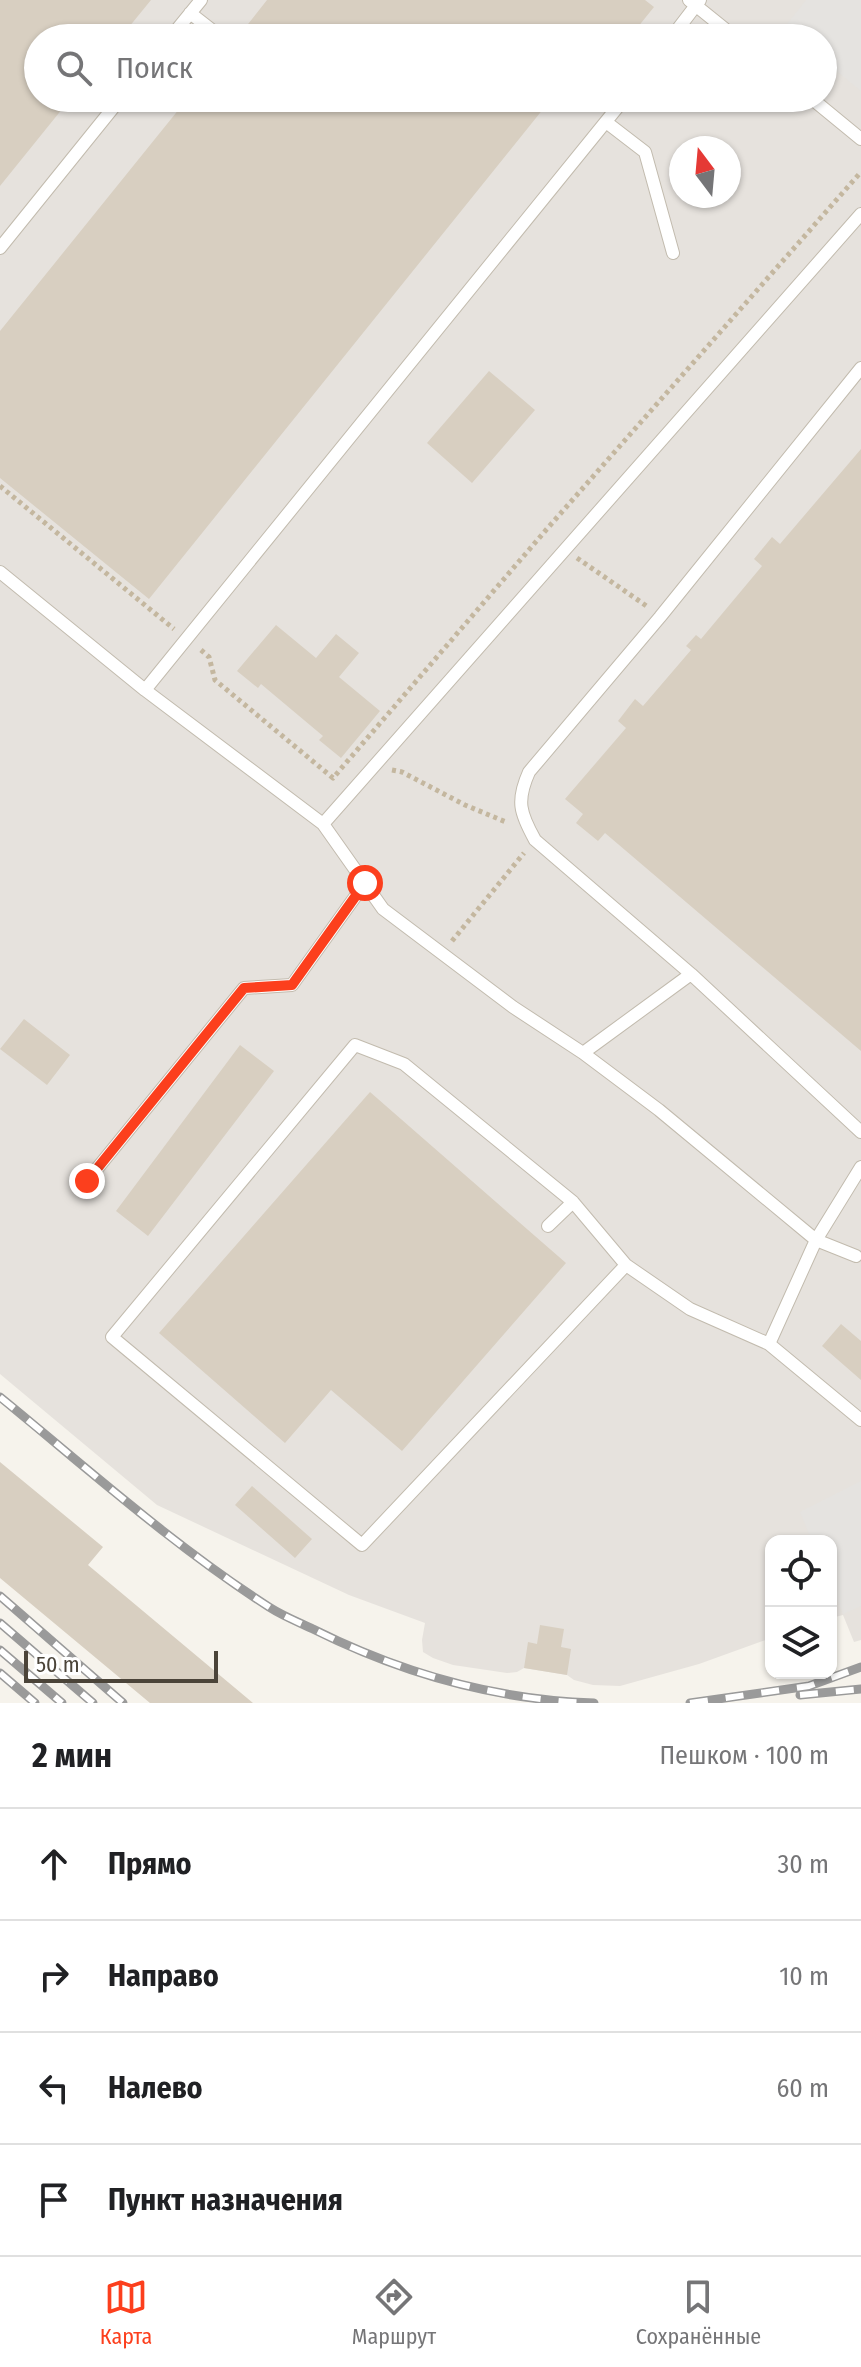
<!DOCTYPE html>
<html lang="ru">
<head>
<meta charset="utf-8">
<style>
	body { margin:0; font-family:"Fira Sans Condensed",sans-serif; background:#f6f6f6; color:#202124 }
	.controls { position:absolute; right:24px; bottom:24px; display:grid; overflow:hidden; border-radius:16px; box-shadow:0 2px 6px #0004 }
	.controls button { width:72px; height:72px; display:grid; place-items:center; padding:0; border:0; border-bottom:2px solid #e0e0e0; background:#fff; color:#202124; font:40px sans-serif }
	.compass { position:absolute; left:669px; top:136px; width:72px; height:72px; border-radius:50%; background:#fff; box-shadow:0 2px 6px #0004; rotate:344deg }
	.scale { position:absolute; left:24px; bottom:20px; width:194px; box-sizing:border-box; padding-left:8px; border:4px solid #4b4439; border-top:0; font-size:22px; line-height:28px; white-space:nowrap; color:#4b4439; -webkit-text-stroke:6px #fff; paint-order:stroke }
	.stop { position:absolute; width:24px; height:24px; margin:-18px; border:6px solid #fc3f1d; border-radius:50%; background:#fff }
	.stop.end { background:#fc3f1d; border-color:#fff; box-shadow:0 2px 8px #0008 }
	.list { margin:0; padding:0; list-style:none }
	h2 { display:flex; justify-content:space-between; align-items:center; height:104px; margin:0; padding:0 32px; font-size:34px }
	h2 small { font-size:26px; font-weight:400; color:#757577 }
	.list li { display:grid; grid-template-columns:52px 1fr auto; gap:24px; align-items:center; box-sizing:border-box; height:112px; padding:0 32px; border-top:2px solid #e0e0e0 }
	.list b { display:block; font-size:30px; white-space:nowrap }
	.list em { font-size:26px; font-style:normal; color:#757577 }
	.icon { flex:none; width:44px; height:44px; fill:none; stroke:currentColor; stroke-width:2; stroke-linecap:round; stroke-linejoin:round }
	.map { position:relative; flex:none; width:861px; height:1703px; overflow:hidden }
	.search { position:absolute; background:#fff; box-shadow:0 2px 6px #0004; left:24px; right:24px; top:24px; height:88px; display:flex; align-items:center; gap:20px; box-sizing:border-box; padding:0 28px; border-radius:44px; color:#757577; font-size:30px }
	.sheet { height:552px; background:#fff }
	nav { display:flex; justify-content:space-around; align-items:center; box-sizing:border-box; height:112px; border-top:2px solid #e0e0e0; background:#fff; font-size:22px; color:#757577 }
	nav a { display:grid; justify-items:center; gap:4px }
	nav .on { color:#fc3f1d }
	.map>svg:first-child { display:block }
	.industrial { fill:#e6e2dd; fill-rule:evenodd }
	.parking { fill:#e5e3e0 }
	.building { fill:#d8cfc1 }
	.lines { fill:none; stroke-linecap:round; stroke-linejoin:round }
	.service-casing { stroke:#c2bbae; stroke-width:14 }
	.path { stroke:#c4b79f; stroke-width:5; stroke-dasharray:4 4; stroke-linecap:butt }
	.service { stroke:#fff; stroke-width:12 }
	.rail-casing { stroke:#9a9a9a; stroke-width:9 }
	.rail { stroke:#fff; stroke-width:6; stroke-dasharray:18; stroke-linecap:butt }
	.route { stroke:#fc3f1d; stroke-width:10 }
</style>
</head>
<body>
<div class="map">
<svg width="861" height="1703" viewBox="0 0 861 1703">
	<rect width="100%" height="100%" fill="#f6f3ec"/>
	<!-- industrial -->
	<path class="industrial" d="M0,0H861V1640L854,1642L843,1615L831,1618V1541H771V1638L699,1664L620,1686L593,1685L574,1680L567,1675L524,1668L517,1672L507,1673L453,1665L433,1658L423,1652L422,1640L425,1623L349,1595L157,1505L0,1374ZM38,38H823V98H38ZM681,148H729V196H681Z"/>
	<!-- parking -->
	<path class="parking" d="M806,0H861V91L823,60V38H796L784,28Z
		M861,1481V1606L843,1614L831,1586V1541H812L800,1512Z"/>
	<!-- building -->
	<path class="building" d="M0,0H151L120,38H38V98H71L0,186Z
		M267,0H645L654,7L629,38H237Z
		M188,98H552L149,599L0,478V331Z
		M489,371L535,410L472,483L427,443Z
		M861,449V1051L605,833L598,841L576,823L583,814L565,799L626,728L618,721L635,699L643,706L691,650L686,646L696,635L701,639L762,566L754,559L772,537L780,544Z
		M276,625L316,658L336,634L359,653L339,677L380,711L341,758L319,740L323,736L261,684L258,688L237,671Z
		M24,1019L70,1055L47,1085L0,1049Z
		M240,1045L274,1071L148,1236L116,1211Z
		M370,1092L566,1263L402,1451L331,1390L285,1443L159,1333Z
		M841,1324L861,1341V1380L822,1346Z
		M0,1462L103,1547L88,1565L253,1703H150L0,1578Z
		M252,1486L312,1539L295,1558L235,1505Z
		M540,1625L564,1629L561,1647L571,1649L567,1675L524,1668L528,1642L537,1644Z"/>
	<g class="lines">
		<defs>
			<path id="service" d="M689,0L736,38
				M190,13L222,38
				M170,38L201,0
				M671,38L700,0
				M811,98L861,139
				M606,122L645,152L673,253
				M0,248L121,98
				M861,368L660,617L529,772C516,801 520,813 535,840L691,974L861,1132
				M0,572L145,690L323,824L383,909L513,1007L583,1053L659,1110L816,1240L856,1256
				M145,690L625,98
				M323,824L861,214
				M583,1053L691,974
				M87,1181L244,988L292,985L365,883
				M548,1226L573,1202
				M626,1265L362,1545L112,1337L355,1045L404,1064L573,1202L626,1265L690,1309L769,1344L861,1420
				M769,1344L816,1240L861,1167"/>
		</defs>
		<!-- service casing -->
		<use href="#service" class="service-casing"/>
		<!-- path -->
		<path class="path" d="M0,486L174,629
			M577,558L648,607
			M201,650L209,657L215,680L333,778L546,530L861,172
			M392,770L402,772L465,805L506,822
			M452,941L524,853"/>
		<!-- service -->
		<use href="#service" class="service"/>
		<defs>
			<path id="rail" d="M0,1397C88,1469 174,1546 269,1607C283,1616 298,1622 313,1629C401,1673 496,1700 594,1703
				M0,1596L123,1703
				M0,1623L93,1703
				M0,1650L62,1703
				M0,1673L35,1703
				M800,1695L861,1689
				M690,1703L809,1686L861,1667"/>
		</defs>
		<!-- rail casing -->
		<use href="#rail" class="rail-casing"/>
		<!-- rail -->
		<use href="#rail" class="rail"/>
	</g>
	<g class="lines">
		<!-- route -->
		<path class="route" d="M87,1181L244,988L292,985L365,883"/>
	</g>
</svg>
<div class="controls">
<button><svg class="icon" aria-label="locate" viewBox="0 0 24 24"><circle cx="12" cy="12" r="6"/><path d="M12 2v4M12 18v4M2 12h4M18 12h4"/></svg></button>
<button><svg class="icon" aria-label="layers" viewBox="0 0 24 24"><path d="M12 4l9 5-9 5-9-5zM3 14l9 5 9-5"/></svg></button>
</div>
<svg class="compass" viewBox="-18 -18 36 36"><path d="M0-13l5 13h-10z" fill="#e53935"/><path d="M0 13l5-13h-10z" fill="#757577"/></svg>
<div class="scale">50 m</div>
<div class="stop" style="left:365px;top:883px"></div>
<div class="stop end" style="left:87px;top:1181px"></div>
<div class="search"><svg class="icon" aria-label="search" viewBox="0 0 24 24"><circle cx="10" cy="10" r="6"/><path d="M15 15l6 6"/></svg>Поиск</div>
</div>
<section class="sheet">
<h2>2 мин<small>Пешком · 100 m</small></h2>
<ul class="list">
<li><svg class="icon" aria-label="ahead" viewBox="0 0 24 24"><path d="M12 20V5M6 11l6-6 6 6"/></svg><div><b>Прямо</b></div><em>30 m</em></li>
<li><svg class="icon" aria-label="right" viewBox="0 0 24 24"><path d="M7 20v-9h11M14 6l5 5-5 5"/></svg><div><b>Направо</b></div><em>10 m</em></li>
<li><svg class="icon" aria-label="left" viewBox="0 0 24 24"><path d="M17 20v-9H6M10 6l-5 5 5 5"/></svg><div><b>Налево</b></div><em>60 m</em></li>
<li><svg class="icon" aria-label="arrive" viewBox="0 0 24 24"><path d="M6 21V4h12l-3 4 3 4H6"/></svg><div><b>Пункт назначения</b></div></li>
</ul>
</section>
<nav>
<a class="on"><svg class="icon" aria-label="map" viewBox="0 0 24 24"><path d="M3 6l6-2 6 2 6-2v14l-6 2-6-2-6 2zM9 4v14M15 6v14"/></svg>Карта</a>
<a><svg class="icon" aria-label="directions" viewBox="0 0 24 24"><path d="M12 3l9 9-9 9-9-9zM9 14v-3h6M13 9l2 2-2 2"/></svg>Маршрут</a>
<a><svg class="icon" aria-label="saved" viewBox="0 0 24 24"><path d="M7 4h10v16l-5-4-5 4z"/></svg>Сохранённые</a>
</nav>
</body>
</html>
